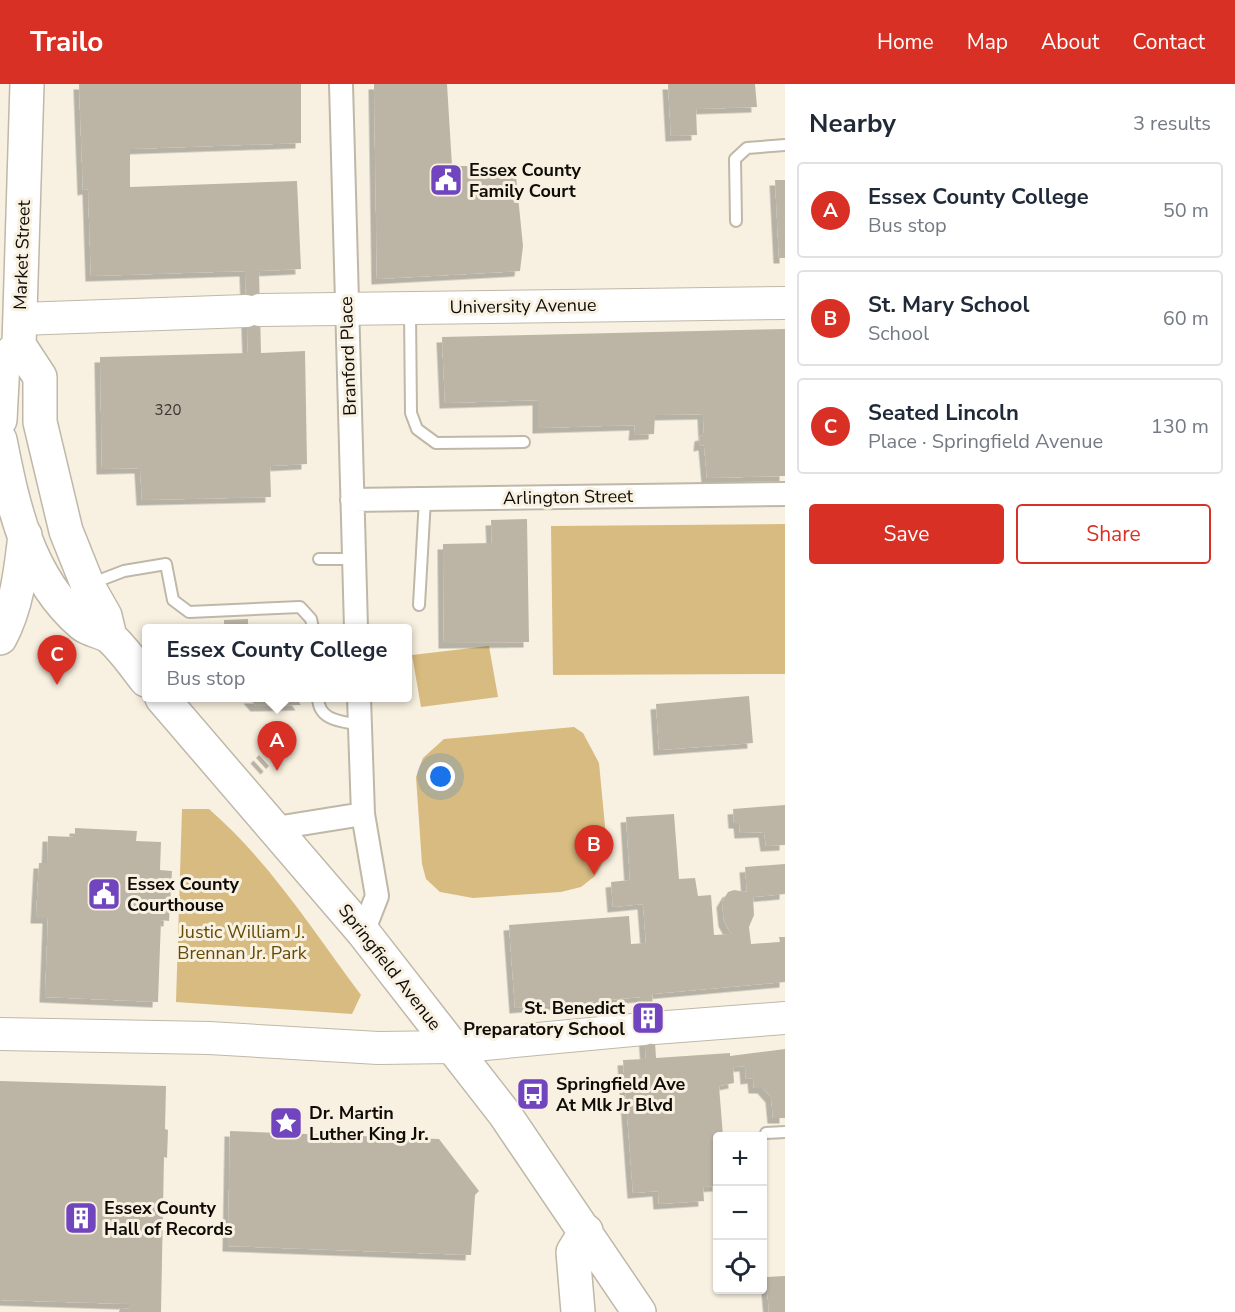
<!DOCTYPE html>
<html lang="en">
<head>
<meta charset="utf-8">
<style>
	body { margin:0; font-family:"Nunito Sans",sans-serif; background:#f2f2f3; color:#1f2937 }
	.controls { position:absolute; right:18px; bottom:18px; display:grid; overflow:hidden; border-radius:6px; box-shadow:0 2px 4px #0004 }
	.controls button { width:54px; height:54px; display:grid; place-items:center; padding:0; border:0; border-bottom:2px solid #e0e1e3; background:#fff; color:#1f2937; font:30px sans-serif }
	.you { position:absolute; left:441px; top:693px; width:21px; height:21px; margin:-15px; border:4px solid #fff; border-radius:50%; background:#1a73e8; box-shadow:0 0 0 9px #1a73e833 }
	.badge { display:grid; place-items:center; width:39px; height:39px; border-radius:50%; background:#d93025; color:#fff; font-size:20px; font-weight:700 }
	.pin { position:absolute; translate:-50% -50px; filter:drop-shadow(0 2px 3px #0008) }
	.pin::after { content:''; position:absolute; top:32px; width:21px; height:18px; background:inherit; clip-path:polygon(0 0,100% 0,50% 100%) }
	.popup { position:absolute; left:142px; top:540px; width:270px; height:78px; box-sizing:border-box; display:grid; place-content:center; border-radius:6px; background:#fff; filter:drop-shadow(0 2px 4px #0005); font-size:20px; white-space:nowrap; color:#747a83 }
	.popup b { font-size:22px; color:#1f2937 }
	.popup::after { content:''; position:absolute; left:50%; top:100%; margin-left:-12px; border:12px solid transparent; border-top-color:#fff }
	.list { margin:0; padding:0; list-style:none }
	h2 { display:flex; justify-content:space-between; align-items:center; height:78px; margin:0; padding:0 24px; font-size:26px }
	h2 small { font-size:20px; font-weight:400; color:#747a83 }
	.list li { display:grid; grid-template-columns:39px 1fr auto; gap:18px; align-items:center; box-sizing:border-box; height:96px; margin:0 12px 12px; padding:0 12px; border:2px solid #e0e1e3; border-radius:6px }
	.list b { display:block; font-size:22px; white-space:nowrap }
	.list p { margin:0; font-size:20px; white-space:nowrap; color:#747a83 }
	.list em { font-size:20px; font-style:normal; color:#747a83 }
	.actions { display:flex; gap:12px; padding:18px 24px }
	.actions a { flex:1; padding:14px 0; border:2px solid #d93025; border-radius:6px; text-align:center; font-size:21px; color:#d93025 }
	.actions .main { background:#d93025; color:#fff }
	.icon { flex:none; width:33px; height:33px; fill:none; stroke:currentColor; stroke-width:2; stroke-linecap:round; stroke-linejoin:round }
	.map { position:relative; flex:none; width:785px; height:1228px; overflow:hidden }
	header { display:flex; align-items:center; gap:36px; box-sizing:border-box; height:84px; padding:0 30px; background:#d93025; color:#fff }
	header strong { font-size:28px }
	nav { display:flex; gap:33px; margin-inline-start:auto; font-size:21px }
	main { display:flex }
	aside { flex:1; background:#fff }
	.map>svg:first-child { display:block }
	.green { fill:#d7bb80 }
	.building { fill:#bcb5a6; filter:url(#shadow) }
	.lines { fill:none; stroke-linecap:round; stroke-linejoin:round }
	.lane-casing { stroke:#bfb8a9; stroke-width:14 }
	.street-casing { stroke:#bfb8a9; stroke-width:26 }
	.secondary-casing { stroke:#bfb8a9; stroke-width:34 }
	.primary-casing { stroke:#bfb8a9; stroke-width:36 }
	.lane { stroke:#fff; stroke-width:10 }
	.street { stroke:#fff; stroke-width:22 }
	.secondary { stroke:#fff; stroke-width:32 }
	.primary { stroke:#fff; stroke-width:33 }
	.labels { text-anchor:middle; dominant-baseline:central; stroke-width:6; stroke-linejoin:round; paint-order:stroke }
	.number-label { font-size:15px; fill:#3a362f }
	.poi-label { font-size:18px; font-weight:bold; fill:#0f0c07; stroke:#f8f1e1; text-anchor:start }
	.street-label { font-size:18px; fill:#0f0c07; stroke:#f8f1e1 }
	.park-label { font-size:18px; fill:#634a05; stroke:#f8f1e1 }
</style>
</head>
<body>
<header>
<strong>Trailo</strong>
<nav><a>Home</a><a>Map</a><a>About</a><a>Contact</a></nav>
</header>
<main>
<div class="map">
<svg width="785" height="1228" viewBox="0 0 785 1228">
	<defs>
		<filter id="shadow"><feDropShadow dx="-5.5" dy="5.5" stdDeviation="0" flood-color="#0004"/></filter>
	</defs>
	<rect width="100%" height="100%" fill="#f8f1e1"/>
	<!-- green -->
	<path class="green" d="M785,440V590L553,591L551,442Z
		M489,562L498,613L421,623L412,571Z
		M574,643L583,649L599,679L606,753L605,775L595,792L581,803L561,808L473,814L440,808L426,795L422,780L416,693L423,674L444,655Z
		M182,725H209C269,777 314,848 361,911L352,930L176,918Z"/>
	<!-- building -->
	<path class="building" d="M79,0H301V59L130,65V103L297,97L301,185L259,187L261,269L305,267L307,380L270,382L271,413L142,416L140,384L102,385L100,273L248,269L245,187L91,192L88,105L83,106Z
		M374,0H447L452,82H515L523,162L520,187L377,195Z
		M668,0H755L757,23L696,25L697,51L671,52Z
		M775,96H785V174H779Z
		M785,245V392L707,394L704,361L699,362L700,352L704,351L703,330L655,331L654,350L634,351L635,341L538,344V316L445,319L442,253Z
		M527,435L529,558L444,559L443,460L492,459L491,436Z
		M248,535V544H224V536Z
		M749,612L753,659L659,666L656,620Z
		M249,614H296L301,621L256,622Z
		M259,671L269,682L266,685L256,674Z
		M785,721V761L766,762L764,748L740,749L739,739H734L733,725Z
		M674,730L679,795L695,794L698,812L711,811L714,851L731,850L724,837L722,818L728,808L734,806L747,808L745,783L785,780V810L753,813L754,831L749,843L751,860L780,858L779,853H785V898L652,910L656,974L730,969V972L785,965V1034H773L771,1013L763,1004H754L753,994L746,995L745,982L733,983L734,999L719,1002L723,1052H718V1102L703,1103L704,1117L659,1120L658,1107L633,1109L623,976L646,975L641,913L515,924L509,841L629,832L631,860L646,859L643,820L613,823L611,798L630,796L626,733Z
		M75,744L137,747L136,757L161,758L160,786L172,787L169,837L161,836L158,918L45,913L48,834H36L39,779H47L48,752L75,753Z
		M0,997L166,1002L165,1045L168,1046L167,1074L164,1073L161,1228H119L120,1224L129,1225V1220L0,1216Z
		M230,1047L439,1055L479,1107L475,1111L471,1171L228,1162Z
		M785,1192V1228H769L766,1193Z"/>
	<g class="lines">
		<defs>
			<path id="lane" d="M736,137L735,75L747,64L785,61
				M410,227L411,329L417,345L436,359L524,358
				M319,475H354
				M90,500L124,487L166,480L173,516L189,528L300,523L311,535L313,544
				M419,521L425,415
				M318,614C319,637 341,637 360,641
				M766,1049L785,1048"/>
			<path id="street" d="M341,0L356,544
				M352,416L785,410
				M359,614L363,730L377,812L363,848
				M276,744L363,730"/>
			<path id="secondary" d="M260,226L785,219
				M20,235L246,227
				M654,944L785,934
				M0,950L209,954L378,964L453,963L643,945"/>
			<path id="primary" d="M19,261L40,293V338L66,447L88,502L105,532L110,553
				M0,336L3,278L19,261L27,0
				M0,356C13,422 28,494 82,540C90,547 103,547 111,554C124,566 135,582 146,596
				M0,554C17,523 21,486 25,451
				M162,614L363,848L504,1029L639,1228
				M578,1228L573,1168L586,1147"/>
		</defs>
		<!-- lane casing -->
		<use href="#lane" class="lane-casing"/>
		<!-- street casing -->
		<use href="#street" class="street-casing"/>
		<!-- secondary casing -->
		<use href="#secondary" class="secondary-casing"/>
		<!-- primary casing -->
		<use href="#primary" class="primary-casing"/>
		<!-- lane -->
		<use href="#lane" class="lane"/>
		<!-- street -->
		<use href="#street" class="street"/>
		<!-- secondary -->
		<use href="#secondary" class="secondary"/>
		<!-- primary -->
		<use href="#primary" class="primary"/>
	</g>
	<!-- icons -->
	<defs>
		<symbol id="civic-square" viewBox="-11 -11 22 22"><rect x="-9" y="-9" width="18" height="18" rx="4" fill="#7145bd" stroke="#f8f1e1"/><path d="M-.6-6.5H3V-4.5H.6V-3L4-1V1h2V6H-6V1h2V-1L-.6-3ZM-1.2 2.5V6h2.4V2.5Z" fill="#fff"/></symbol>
		<symbol id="building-square" viewBox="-11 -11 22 22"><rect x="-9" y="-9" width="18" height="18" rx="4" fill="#7145bd" stroke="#f8f1e1"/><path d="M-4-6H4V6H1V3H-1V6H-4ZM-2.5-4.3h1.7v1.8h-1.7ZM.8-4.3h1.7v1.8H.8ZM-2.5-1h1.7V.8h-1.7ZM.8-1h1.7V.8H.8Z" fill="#fff"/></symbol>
		<symbol id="bus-square" viewBox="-11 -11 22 22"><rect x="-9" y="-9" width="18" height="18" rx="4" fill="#7145bd" stroke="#f8f1e1"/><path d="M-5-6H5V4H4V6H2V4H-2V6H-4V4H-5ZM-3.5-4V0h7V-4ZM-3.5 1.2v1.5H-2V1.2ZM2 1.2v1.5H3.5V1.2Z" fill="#fff"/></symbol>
		<symbol id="sight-square" viewBox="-11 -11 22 22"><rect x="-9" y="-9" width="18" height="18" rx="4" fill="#7145bd" stroke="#f8f1e1"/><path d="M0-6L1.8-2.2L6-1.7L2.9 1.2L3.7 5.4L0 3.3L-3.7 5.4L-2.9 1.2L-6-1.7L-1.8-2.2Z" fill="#fff"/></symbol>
	</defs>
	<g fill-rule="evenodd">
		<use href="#civic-square" x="427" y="77" width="38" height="38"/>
		<use href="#civic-square" x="85" y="791" width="38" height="38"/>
		<use href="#building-square" x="629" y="915" width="38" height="38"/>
		<use href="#bus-square" x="514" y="991" width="38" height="38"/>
		<use href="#sight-square" x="267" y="1020" width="38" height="38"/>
		<use href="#building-square" x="62" y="1115" width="38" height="38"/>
	</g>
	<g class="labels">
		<!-- number labels -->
		<g class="number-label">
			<text x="168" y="326">320</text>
		</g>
		<!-- poi labels -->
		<g class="poi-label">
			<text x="469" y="86">Essex County<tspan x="469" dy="21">Family Court</tspan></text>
			<text x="127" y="800">Essex County<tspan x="127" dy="21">Courthouse</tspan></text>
			<text x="625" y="924" text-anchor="end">St. Benedict<tspan x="625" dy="21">Preparatory School</tspan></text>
			<text x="556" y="1000">Springfield Ave<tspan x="556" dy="21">At Mlk Jr Blvd</tspan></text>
			<text x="309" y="1029">Dr. Martin<tspan x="309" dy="21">Luther King Jr.</tspan></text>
			<text x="104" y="1124">Essex County<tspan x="104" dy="21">Hall of Records</tspan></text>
		</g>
		<!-- street labels -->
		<g class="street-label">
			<text transform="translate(22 171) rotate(-88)">Market Street</text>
			<text transform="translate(523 222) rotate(-1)">University Avenue</text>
			<text transform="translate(348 272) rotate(-92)">Branford Place</text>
			<text transform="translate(568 413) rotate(-1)">Arlington Street</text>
			<text transform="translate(390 883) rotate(52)">Springfield Avenue</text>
		</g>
		<!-- park labels -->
		<g class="park-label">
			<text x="242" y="848">Justic William J.<tspan x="242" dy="21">Brennan Jr. Park</tspan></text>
		</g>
	</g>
</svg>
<div class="controls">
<button>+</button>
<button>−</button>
<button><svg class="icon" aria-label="locate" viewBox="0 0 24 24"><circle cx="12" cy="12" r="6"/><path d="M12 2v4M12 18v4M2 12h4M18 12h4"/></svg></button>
</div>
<div class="you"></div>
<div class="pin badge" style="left:277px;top:687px">A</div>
<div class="popup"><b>Essex County College</b>Bus stop</div>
<div class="pin badge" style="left:594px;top:791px">B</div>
<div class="pin badge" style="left:57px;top:601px">C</div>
</div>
<aside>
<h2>Nearby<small>3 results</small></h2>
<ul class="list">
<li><span class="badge">A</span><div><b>Essex County College</b><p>Bus stop</p></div><em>50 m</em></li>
<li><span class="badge">B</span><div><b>St. Mary School</b><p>School</p></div><em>60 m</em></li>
<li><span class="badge">C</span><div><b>Seated Lincoln</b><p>Place · Springfield Avenue</p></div><em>130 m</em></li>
</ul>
<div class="actions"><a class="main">Save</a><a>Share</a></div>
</aside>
</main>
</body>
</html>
